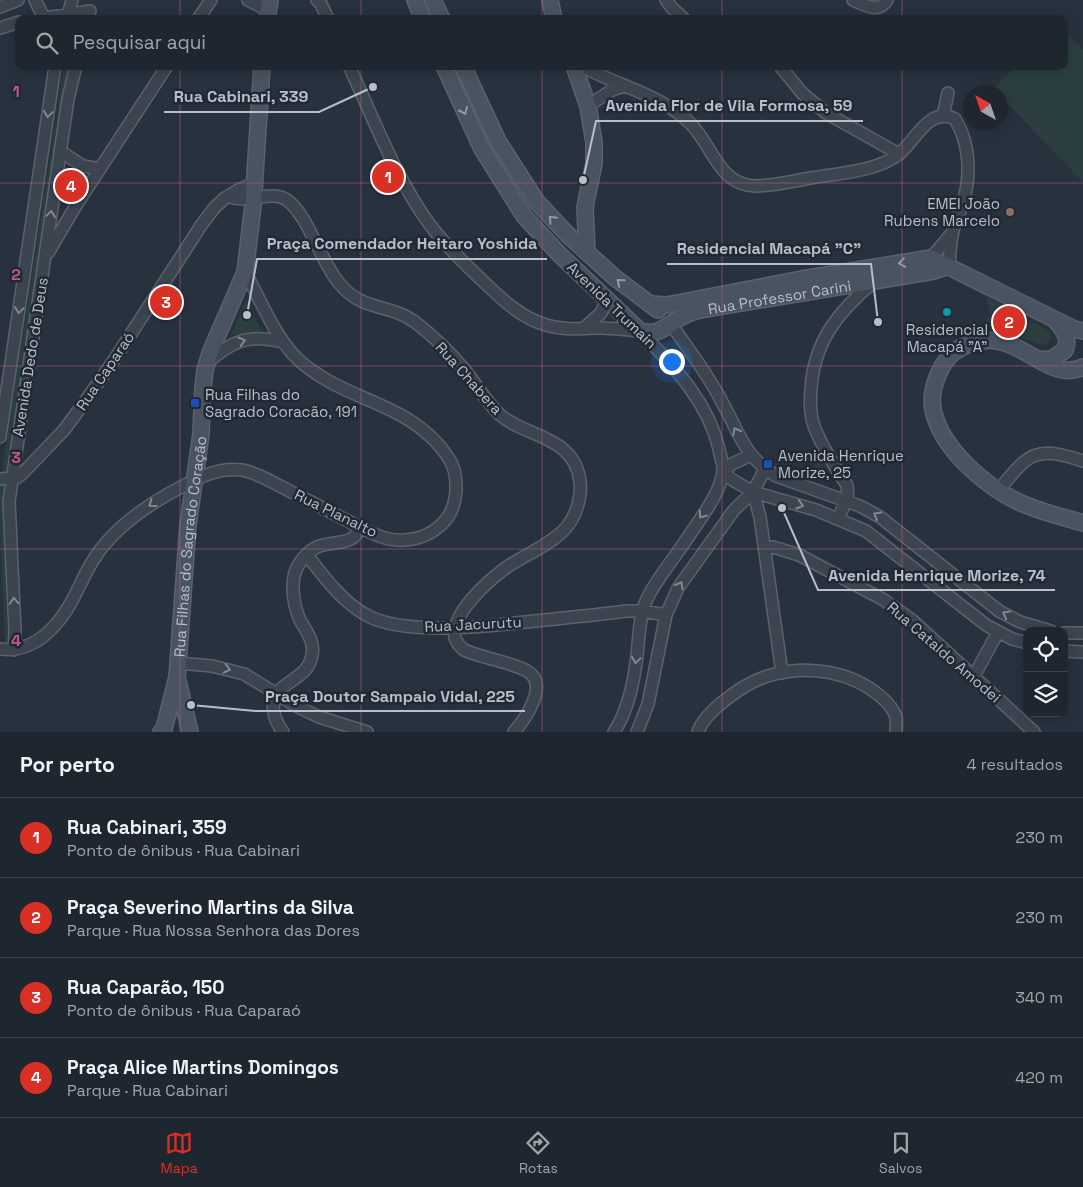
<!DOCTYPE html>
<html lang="pt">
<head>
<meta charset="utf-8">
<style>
	body { margin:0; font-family:"Space Grotesk",sans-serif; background:#262e37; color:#f1f3f6 }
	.controls { position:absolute; right:15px; bottom:15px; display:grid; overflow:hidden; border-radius:10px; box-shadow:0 2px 12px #0003 }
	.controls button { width:45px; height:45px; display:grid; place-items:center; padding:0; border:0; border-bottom:1px solid #3c434b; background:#1e262f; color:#f1f3f6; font:25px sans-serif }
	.compass { position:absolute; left:963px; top:85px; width:45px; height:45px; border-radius:50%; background:#1e262f; box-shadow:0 2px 12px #0003; rotate:320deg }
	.you { position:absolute; left:671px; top:361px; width:18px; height:18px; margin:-12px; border:4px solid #fff; border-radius:50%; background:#1a73e8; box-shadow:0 0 0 8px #1a73e833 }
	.badge { display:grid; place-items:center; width:32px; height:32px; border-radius:50%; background:#d93025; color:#fff; font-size:16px; font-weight:700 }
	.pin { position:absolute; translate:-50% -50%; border:2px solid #fff; box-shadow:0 1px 5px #0006 }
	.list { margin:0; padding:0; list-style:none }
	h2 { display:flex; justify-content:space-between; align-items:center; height:65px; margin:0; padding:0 20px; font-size:21px }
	h2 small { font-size:16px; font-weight:400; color:#a1a5aa }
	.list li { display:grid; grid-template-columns:32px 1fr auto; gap:15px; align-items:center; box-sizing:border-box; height:80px; padding:0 20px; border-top:1px solid #3c434b }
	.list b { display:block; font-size:19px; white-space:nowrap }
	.list p { margin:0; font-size:16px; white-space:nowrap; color:#a1a5aa }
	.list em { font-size:16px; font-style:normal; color:#a1a5aa }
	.icon { flex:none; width:28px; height:28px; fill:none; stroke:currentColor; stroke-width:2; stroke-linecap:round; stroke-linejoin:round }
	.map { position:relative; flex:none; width:1083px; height:732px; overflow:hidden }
	.search { position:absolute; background:#1e262f; box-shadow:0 2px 12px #0003; left:15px; right:15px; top:15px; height:55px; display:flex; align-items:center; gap:12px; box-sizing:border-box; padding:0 18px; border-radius:10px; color:#a1a5aa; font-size:19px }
	.sheet { height:385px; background:#1e262f }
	nav { display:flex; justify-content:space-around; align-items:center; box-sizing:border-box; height:70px; border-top:1px solid #3c434b; background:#1e262f; font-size:14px; color:#a1a5aa }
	nav a { display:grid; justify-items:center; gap:2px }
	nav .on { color:#d93025 }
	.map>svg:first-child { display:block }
	.green { fill:#2b3f41 }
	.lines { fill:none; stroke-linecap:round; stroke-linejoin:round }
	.street-casing { stroke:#5a626c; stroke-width:14 }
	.secondary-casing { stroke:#5a626c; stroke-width:18 }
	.street { stroke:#3c444f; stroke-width:11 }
	.secondary { stroke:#4a5361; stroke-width:15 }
	.oneway { stroke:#9299a5 }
	.oneway2 { stroke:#808892 }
	.grid { fill:none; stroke:#be5b87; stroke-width:1; stroke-opacity:0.55 }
	.education-dot { fill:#8d6e63; stroke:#212934; stroke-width:2 }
	.culture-dot { fill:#0f9aa8; stroke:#212934; stroke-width:2 }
	.transit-dot { fill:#1a4fb4; stroke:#212934; stroke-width:2 }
	.labels { text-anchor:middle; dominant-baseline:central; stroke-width:5; stroke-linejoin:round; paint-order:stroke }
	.poi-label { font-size:15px; fill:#b8bfc9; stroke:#212934; text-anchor:start }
	.street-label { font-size:15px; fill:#b8bfc9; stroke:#212934 }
	.grid-label { font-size:16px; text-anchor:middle; font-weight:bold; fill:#be5b87; stroke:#212934; stroke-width:5; stroke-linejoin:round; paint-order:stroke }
	.leader { fill:none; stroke:#b8bfc9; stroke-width:2 }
	.callout-dot { fill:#b8bfc9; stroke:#212934; stroke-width:2 }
	.callout-label { font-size:16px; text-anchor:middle; font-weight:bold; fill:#b8bfc9; stroke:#212934; stroke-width:5; stroke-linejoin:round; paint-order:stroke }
</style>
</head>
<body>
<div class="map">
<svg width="1083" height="732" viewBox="0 0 1083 732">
	<rect width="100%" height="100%" fill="#28323f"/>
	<!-- green -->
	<path class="green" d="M1064,30L1083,50V182L1001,97L1000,92H996L993,89L1016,66H1064Z
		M64,66H68L2,496L8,642H5L0,529V485Z
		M72,167L84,173L65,199Z
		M987,297L1049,331L1051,335L1048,343L1044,345L1005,333L982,329L990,314Z
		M246,300L262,332H251L231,335Z
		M818,460L829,475V479L811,474Z"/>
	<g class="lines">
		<defs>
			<path id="street" d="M35,0L44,18
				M248,0L268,10
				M317,0L321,4L328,19
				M666,0L671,7L684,19
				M853,0C865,5 879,14 887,0
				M0,7L18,0
				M40,19L90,11
				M67,19L72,0
				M198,19L211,0
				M0,28L19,22
				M349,66C374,119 395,177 430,225C447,247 467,266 487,285C505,302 522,318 546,325C566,331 579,328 599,328C613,328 627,330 640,331C673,366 708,401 719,449C720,456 724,465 723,471C722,483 713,500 707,509C697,524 687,539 677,553C666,569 654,583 646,601C639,618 639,638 637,656C634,681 628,711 614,732
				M582,66C617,86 660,94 690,123C712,144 718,185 755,186C774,186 793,181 811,178C839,173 876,172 899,154C916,140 929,106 955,119C971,145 971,178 962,206C959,214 955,223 953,231C950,242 950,255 949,266
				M780,66L802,93L826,113L899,154
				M588,106L612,90L624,86
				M943,116L948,93
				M60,151L83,166L100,169
				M228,196C247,205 272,189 287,200C308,215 321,262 339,283C362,312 389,303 415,322C433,336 450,352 464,369C476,384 486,401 499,414C526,438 574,435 580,481C582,497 576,518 564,530C548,546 525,555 507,567C489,580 450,614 455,638C457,643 460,647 464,650C482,658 511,662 527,671C550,684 525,719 514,732
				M48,253L75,207L167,66
				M931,258L952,233
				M671,324C688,349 708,374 722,402C740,434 743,455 776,476L860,506L880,517L999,611L1020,622L1051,631
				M584,328L601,313L607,300
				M208,362C233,340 249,334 283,342
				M0,437L55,66
				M723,472L731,479L753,492L816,510L866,531L986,625L1012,639L1027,643
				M723,472L732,464L751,455
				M0,479L18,477L22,474L64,430L84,403L114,360L202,224L215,207L225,198L240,189L253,184
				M999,490C1029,453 1035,445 1083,461
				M753,492L760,517L782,673
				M838,519C842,509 850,497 847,486C846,482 841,477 839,473C830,458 820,443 814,426C810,415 810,400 811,389C814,341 839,310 875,281
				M765,549L773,547L799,555L884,600L913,621L1034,732
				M307,555C324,577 343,603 368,616C407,636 491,626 535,621C565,618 596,615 626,611H643L666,615
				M1064,633H1083
				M0,649C17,651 32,646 45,635C77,608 79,574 104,545C124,521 154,501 183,486C202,476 220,467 242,470C255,472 268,480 280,486C301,497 323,508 344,519C358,526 374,536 389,539C405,542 423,539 436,529C449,520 455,506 456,491C457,469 451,459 437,443C407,411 373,404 336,385C324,379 313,372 302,363C276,341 262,302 245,272
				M14,650L15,631L9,501L68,99L76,66
				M1064,651L1083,652
				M178,663L212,666L244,674L296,706L319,717L367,732
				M974,676L998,632
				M283,732C273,719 268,700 282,688C295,677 309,673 312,655C315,642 306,631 300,620C293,604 289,579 299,564C303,558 309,551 315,548C328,540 357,547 359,527
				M637,732L648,704L666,615L678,588L734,510L753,492L765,469
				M698,732C701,722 711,712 719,705C736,691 753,679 775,674C810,665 852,672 880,696C886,701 893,708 896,717C897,722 896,727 896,732"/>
			<g id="secondary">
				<path d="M415,0L423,19"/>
				<path d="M433,0L442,19"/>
				<path d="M550,0L554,19"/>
				<path d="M267,19L270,0"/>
				<path id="s1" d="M444,66L482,149L524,216L559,254L640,331C660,336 664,327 680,318C686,314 692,312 699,310L934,271L949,266"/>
				<path d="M463,66L498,141L537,202L567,234L614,277L658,310"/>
				<path d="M574,66L588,106L594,142V163L585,207L587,252"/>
				<path d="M650,304L667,305L802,279L931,258L1074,329L1083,331"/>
				<path d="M1039,360L1052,359L1065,350C1070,338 1063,329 1055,320"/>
				<path d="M1083,367C1045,385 1019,325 969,344C962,347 955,350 950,356C945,361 941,368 938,375C932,389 930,405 936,420C948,454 989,489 1021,503C1041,512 1063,517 1083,523"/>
				<path d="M178,681L190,732"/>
				<path id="s2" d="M161,732L164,729L177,677L188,525L201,434L203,388L205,370L210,353L245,272L253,206L262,66"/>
			</g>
		</defs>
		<!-- street casing -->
		<use href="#street" class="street-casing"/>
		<!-- secondary casing -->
		<use href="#secondary" class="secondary-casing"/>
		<!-- street -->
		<use href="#street" class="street"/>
		<!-- secondary -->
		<use href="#secondary" class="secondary"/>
	</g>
	<!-- one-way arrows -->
	<defs><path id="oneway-chevron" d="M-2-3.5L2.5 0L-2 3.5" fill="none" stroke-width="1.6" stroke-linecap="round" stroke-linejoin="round" transform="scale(1.25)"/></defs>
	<g class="oneway">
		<use href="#oneway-chevron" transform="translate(464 111) rotate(66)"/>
		<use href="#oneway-chevron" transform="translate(552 219) rotate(-133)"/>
		<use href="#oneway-chevron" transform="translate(902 263) rotate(171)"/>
		<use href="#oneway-chevron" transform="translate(620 282) rotate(-141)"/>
	</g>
	<g class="oneway2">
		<use href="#oneway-chevron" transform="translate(48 114) rotate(98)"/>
		<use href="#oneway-chevron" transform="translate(51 214) rotate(-82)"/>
		<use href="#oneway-chevron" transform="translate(19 310) rotate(98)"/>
		<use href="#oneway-chevron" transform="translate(242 341) rotate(-16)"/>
		<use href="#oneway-chevron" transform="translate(736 431) rotate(-117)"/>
		<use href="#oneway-chevron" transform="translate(152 504) rotate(144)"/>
		<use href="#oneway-chevron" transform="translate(800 505) rotate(17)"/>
		<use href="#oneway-chevron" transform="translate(702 515) rotate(125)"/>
		<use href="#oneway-chevron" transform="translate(877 515) rotate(-149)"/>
		<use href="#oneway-chevron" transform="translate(680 585) rotate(-60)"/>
		<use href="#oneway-chevron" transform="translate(14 601) rotate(-93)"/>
		<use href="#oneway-chevron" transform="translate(1006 614) rotate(-151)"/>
		<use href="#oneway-chevron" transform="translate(636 660) rotate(98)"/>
		<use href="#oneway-chevron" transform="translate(227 669) rotate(14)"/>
	</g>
	<!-- grid -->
	<path class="grid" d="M180,0V19M361,0V19M542,0V19M722,0V19M902,0V19M180,66V732M361,66V732M542,66V732M722,66V732M902,66V732M0,183H1083M0,366H1083M0,549H1083"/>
	<!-- markers -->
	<circle class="education-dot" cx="1010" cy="212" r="5"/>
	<circle class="culture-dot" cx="947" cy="312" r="5"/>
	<g class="transit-dot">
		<rect x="190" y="398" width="10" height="10" rx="2.5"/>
		<rect x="763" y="459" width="10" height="10" rx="2.5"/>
	</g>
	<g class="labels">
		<!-- poi labels -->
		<g class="poi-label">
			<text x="1000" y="203" text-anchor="end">EMEI João<tspan x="1000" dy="17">Rubens Marcelo</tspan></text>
			<text x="947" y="329" text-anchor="middle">Residencial<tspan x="947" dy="17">Macapá "A"</tspan></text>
			<text x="205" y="394">Rua Filhas do<tspan x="205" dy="17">Sagrado Coracão, 191</tspan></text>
			<text x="778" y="455">Avenida Henrique<tspan x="778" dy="17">Morize, 25</tspan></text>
		</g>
		<!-- street labels -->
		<g class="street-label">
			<text stroke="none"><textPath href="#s1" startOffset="480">Rua Professor Carini</textPath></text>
			<text transform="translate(612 305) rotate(44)">Avenida Trumain</text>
			<text transform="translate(30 357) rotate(-81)">Avenida Dedo de Deus</text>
			<text transform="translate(105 371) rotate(-56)">Rua Caparaó</text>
			<text transform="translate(469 378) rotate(48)">Rua Chabera</text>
			<text transform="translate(336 513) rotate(26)">Rua Planalto</text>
			<text stroke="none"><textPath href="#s2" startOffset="189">Rua Filhas do Sagrado Coração</textPath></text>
			<text transform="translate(473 624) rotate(-3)">Rua Jacurutu</text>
			<text transform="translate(944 652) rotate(41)">Rua Cataldo Amodei</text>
		</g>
	</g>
	<g class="grid-label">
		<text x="16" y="97">1</text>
		<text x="16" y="280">2</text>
		<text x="16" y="463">3</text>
		<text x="16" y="646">4</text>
	</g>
	<!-- callouts -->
	<path class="leader" d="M373 87L319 112H164M583 180L596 121H863M247 315L257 259H547M878 322L871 264H667M782 508L818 590H1055M191 705L255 711H525"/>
	<g class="callout-dot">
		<circle cx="373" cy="87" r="5"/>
		<circle cx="583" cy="180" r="5"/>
		<circle cx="247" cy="315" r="5"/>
		<circle cx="878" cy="322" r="5"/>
		<circle cx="782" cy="508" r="5"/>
		<circle cx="191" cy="705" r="5"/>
	</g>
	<g class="callout-label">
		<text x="241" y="102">Rua Cabinari, 339</text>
		<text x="729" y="111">Avenida Flor de Vila Formosa, 59</text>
		<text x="402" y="249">Praça Comendador Heitaro Yoshida</text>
		<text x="769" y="254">Residencial Macapá "C"</text>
		<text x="937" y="581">Avenida Henrique Morize, 74</text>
		<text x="390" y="702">Praça Doutor Sampaio Vidal, 225</text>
	</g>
</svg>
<div class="controls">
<button><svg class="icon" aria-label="locate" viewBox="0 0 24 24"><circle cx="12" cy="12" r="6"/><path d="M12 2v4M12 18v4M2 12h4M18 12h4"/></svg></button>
<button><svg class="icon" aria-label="layers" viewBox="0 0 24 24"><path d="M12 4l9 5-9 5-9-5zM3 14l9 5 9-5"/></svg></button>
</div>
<svg class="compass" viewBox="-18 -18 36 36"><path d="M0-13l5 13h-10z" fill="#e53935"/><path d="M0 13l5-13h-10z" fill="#a1a5aa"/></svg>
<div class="you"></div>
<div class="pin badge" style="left:388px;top:177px">1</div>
<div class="pin badge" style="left:1009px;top:322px">2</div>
<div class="pin badge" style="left:166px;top:302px">3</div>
<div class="pin badge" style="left:71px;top:186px">4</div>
<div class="search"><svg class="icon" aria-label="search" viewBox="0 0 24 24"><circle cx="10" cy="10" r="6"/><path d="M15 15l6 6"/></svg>Pesquisar aqui</div>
</div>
<section class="sheet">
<h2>Por perto<small>4 resultados</small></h2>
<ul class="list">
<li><span class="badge">1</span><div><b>Rua Cabinari, 359</b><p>Ponto de ônibus · Rua Cabinari</p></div><em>230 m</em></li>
<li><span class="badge">2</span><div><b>Praça Severino Martins da Silva</b><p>Parque · Rua Nossa Senhora das Dores</p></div><em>230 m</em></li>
<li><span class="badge">3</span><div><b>Rua Caparão, 150</b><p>Ponto de ônibus · Rua Caparaó</p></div><em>340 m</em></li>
<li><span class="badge">4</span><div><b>Praça Alice Martins Domingos</b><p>Parque · Rua Cabinari</p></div><em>420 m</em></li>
</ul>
</section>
<nav>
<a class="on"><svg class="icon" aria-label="map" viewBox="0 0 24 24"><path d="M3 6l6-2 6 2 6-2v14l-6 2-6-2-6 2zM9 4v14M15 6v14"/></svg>Mapa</a>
<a><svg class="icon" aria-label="directions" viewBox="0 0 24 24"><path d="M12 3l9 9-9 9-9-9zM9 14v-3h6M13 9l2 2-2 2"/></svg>Rotas</a>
<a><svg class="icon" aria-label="saved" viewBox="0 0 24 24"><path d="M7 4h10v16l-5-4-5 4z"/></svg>Salvos</a>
</nav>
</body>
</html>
